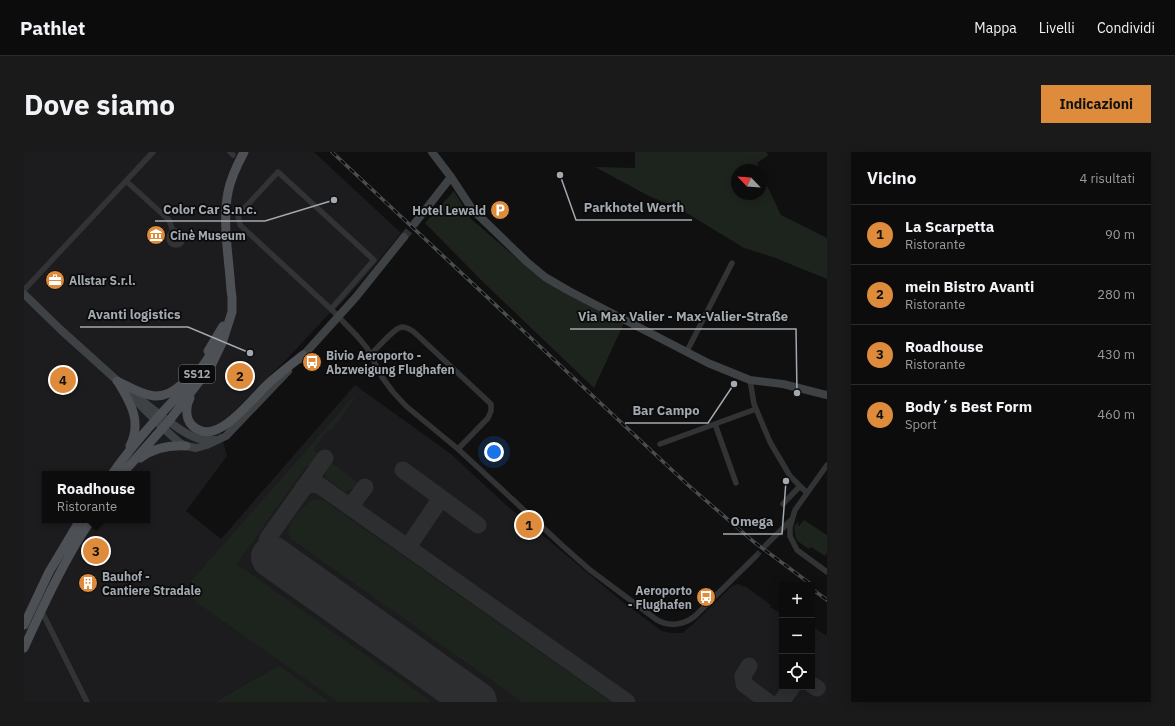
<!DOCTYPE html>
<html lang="it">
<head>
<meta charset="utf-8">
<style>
	body { margin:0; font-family:"IBM Plex Sans",sans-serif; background:#1a1a1b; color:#f1f3f6 }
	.controls { position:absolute; right:12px; bottom:12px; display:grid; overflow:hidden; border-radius:0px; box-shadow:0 2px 10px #0003 }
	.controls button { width:36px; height:36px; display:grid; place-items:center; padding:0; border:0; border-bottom:1px solid #2c2c2e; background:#0c0c0d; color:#f1f3f6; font:20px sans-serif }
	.compass { position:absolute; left:707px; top:12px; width:36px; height:36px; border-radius:50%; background:#0c0c0d; box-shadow:0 2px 10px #0003; rotate:295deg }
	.you { position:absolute; left:470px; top:300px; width:14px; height:14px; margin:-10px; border:3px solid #fff; border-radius:50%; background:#1a73e8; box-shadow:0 0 0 6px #1a73e833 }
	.badge { display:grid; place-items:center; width:26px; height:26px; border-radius:50%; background:#de8c3b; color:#111; font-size:13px; font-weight:700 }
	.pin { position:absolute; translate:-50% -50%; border:2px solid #fff; box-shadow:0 1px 4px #0006 }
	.popup { position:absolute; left:18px; top:319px; width:108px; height:52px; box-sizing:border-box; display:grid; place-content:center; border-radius:0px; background:#0c0c0d; filter:drop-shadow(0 1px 3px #0005); font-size:13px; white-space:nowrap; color:#9a9b9d }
	.popup b { font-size:15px; color:#f1f3f6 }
	.popup::after { content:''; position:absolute; left:50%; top:100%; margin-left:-8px; border:8px solid transparent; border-top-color:#0c0c0d }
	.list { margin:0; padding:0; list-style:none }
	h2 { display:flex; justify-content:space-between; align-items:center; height:52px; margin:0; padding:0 16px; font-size:17px }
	h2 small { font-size:13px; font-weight:400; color:#9a9b9d }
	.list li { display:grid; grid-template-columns:26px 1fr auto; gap:12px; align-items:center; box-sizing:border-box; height:60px; padding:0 16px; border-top:1px solid #2c2c2e }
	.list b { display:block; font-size:15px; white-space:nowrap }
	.list p { margin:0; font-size:13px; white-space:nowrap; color:#9a9b9d }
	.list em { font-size:13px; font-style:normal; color:#9a9b9d }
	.icon { flex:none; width:22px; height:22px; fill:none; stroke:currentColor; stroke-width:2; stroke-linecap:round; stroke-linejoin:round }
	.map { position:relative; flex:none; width:803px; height:550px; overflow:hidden; border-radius:0px }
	header { display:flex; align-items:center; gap:24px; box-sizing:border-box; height:56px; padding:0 20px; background:#0c0c0d; border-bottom:1px solid #2c2c2e }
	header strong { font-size:19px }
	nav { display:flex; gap:22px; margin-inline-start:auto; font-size:14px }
	.intro { display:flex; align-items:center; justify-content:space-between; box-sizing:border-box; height:96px; padding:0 24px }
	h1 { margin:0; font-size:28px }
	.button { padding:10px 18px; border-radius:0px; background:#de8c3b; color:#111; font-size:14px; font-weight:700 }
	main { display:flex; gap:24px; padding:0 24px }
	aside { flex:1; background:#0c0c0d; border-radius:0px; box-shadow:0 2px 10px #0003 }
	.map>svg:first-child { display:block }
	.built { fill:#1c1c1e; fill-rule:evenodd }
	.green { fill:#1d231d }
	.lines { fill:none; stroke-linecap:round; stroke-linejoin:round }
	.taxiway { stroke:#2d2e30; stroke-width:17 }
	.runway { stroke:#2d2e30; stroke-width:42 }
	.street-tunnel { stroke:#2d2f31; stroke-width:5.5; stroke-dasharray:5.5 3; stroke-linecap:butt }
	.secondary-tunnel { stroke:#2d2f31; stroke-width:8; stroke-dasharray:8 4; stroke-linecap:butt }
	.street { stroke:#313335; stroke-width:5.5 }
	.secondary { stroke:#3f4245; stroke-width:8 }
	.primary { stroke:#4d5054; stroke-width:9 }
	.rail-casing { stroke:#4a4d50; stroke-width:3.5 }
	.rail { stroke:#0b0b0c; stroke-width:2; stroke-dasharray:6; stroke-linecap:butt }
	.labels { text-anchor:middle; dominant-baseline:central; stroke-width:3.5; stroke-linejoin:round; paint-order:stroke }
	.shield { fill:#0b0b0c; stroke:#757a7f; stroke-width:1 }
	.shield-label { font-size:11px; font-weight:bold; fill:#a2a9b0 }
	.poi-label { font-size:12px; font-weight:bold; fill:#a2a9b0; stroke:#0b0b0c; text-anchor:start }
	.leader { fill:none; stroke:#a2a9b0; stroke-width:1.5 }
	.callout-dot { fill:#a2a9b0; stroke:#0b0b0c; stroke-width:1.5 }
	.callout-label { font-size:13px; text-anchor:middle; font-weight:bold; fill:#a2a9b0; stroke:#0b0b0c; stroke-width:3.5; stroke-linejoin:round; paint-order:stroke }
</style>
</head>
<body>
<header>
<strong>Pathlet</strong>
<nav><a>Mappa</a><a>Livelli</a><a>Condividi</a></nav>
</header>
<div class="intro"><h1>Dove siamo</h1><a class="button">Indicazioni</a></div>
<main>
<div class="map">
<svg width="803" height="550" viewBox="0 0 803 550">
	<rect width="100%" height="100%" fill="#101011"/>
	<!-- built -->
	<path class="built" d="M0,0H290L377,81L344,122L317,152L303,164L262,208L195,274L203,304L162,359L197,387L331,233L427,302L482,353L600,451L638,479L648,481H659L666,474H667L708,434L714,432L720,435L721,434L747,453L746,455L758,462V535H788V474L792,477L803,484V550H306L255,513L191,550H0ZM21,322H123V368H21Z"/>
	<!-- green -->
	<path class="green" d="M611,0H742L745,3L733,11L736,18H713V42H737V21L757,63L803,86V127L761,110L752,106L720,96L656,57L625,44L571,15L611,16Z
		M430,39L447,67L508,119L601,169L570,236L456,127L401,71Z
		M330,244L331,245L314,270L308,278L303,279L290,298L294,302L285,315L283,313L213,412L408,550H314L172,450C166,442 164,436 169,427Z
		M306,310L334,330L331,335L322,340L301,326L303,314Z
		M289,348H298L302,350L587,550H498L267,387L264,381C264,370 279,353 289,348Z
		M780,368L803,383V401L801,404L787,395L785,397C772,388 772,391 770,374L775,369L774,373L775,374Z
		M255,513L306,550H191Z"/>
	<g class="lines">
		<!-- taxiway -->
		<path class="taxiway" d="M379,318L454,373
			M279,336L287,332L295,333L603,550
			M326,355L341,335
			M384,395L417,346
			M248,405C241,400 241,394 244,386L301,306
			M725,514L719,524L720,532L744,550
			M788,533L793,536
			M757,550L768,535"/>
		<!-- runway -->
		<path class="runway" d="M248,405L452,550"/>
		<!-- street-tunnel -->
		<path class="street-tunnel" d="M732,404L742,393"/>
		<!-- secondary-tunnel -->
		<path class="secondary-tunnel" d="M380,85L391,71"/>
		<!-- street -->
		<path class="street" d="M206,0L209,3
			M102,29L145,68L149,79
			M145 86a7 7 0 1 1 14 0a7 7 0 1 1-14 0Z
			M0,138L129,0
			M307,157L350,108L254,20L214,63L216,73L307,157L333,184L343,196L358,225L369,240L382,254L434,297L540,395L566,418L633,468C646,475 660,473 671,464L732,404
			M663,199L708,111
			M347,202C354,196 370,176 378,175C383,175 387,178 390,180L467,252V259L464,266L434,297
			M726,228L730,252L746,290L766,324L783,341
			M691,272L712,331
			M636,292L732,257
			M803,313L771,358L766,375V384L773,398L803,420
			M759,352L776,334
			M742,393L767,368
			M16,460L19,462L63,550"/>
		<!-- secondary -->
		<path class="secondary" d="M408,0L427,25L448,57L503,110L521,125L545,139L684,211L726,228L759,232L803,243
			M391,71L427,25
			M0,142L37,178L97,232
			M276,207L332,145L380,85
			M102,239L139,276L156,291L162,294L172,296L183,293L202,284L264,219
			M110,242C124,253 159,284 176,287C181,288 187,288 192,288"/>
		<!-- primary -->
		<path class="primary" d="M184,199L199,174
			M93,229C117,241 135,254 158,232
			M94,230C107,251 118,270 106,294
			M166,246C162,253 162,260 164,267C166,272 170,276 175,278C198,289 229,245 245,231C256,221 268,212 279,203
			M116,306C130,296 145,293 162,294
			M88,322C102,302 118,283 135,264C155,242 177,221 191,194
			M98,322L145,269L187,214L198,191L208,160V145L207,138C205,105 198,72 204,40C207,25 213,13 220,0
			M0,473L25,420L56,368
			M0,496C20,452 40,408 67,368"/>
		<defs>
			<path id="rail" d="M308,0L664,333L730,390L788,433
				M788,437L803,448"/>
		</defs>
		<!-- rail casing -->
		<use href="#rail" class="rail-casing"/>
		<!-- rail -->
		<use href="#rail" class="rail"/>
	</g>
	<!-- icons -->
	<defs>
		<symbol id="parking-disc" viewBox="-11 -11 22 22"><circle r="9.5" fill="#de8c3b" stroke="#0b0b0c"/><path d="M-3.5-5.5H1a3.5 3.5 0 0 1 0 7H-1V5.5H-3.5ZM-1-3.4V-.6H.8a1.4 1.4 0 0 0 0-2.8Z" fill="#fff"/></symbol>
		<symbol id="museum-disc" viewBox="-11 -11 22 22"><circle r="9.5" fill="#de8c3b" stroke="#0b0b0c"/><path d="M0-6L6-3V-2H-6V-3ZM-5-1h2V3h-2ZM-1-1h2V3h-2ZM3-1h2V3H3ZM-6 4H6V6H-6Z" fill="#fff"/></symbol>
		<symbol id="office-disc" viewBox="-11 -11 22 22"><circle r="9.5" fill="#de8c3b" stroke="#0b0b0c"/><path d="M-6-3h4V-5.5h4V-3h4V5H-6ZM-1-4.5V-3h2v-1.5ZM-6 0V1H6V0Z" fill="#fff"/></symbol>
		<symbol id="bus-disc" viewBox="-11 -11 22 22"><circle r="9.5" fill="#de8c3b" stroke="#0b0b0c"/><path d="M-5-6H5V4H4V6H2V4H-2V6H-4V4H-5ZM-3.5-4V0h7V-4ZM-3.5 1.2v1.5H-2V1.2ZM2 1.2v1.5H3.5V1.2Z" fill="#fff"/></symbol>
		<symbol id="building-disc" viewBox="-11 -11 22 22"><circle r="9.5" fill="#de8c3b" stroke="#0b0b0c"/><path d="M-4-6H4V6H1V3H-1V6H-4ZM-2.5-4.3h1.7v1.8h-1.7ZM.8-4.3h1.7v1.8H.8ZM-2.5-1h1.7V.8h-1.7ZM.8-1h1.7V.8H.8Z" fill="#fff"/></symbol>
	</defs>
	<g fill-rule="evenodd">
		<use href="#parking-disc" x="465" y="47" width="22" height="22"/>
		<use href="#museum-disc" x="121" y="72" width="22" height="22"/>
		<use href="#office-disc" x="20" y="117" width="22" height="22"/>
		<use href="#bus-disc" x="277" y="199" width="22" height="22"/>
		<use href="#building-disc" x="53" y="420" width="22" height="22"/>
		<use href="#bus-disc" x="671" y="434" width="22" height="22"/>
	</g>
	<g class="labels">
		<!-- shield labels -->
		<rect class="shield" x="155" y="213" width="36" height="18" rx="3"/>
		<g class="shield-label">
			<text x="173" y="222">SS12</text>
		</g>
		<!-- poi labels -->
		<g class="poi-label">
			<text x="462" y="58" text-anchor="end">Hotel Lewald</text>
			<text x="146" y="83">Cinè Museum</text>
			<text x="45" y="128">Allstar S.r.l.</text>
			<text x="302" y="203">Bivio Aeroporto -<tspan x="302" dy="14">Abzweigung Flughafen</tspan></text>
			<text x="78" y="424">Bauhof -<tspan x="78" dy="14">Cantiere Stradale</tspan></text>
			<text x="668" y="438" text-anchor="end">Aeroporto<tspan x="668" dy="14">- Flughafen</tspan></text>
		</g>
	</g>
	<!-- callouts -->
	<path class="leader" d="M536 23L552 68H668M310 48L241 69H131M226 201L164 175H56M773 241L772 177H546M710 232L684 271H601M762 329L758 382H699"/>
	<g class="callout-dot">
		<circle cx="536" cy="23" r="4"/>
		<circle cx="310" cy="48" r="4"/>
		<circle cx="226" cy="201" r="4"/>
		<circle cx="773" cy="241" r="4"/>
		<circle cx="710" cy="232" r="4"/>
		<circle cx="762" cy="329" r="4"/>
	</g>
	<g class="callout-label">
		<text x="610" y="60">Parkhotel Werth</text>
		<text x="186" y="62">Color Car S.n.c.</text>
		<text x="110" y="167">Avanti logistics</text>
		<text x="659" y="169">Via Max Valier - Max-Valier-Straße</text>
		<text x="642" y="263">Bar Campo</text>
		<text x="728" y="374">Omega</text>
	</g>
</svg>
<div class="controls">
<button>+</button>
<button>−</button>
<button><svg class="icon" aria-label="locate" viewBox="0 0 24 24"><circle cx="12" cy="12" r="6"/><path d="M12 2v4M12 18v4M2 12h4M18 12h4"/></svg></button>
</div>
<svg class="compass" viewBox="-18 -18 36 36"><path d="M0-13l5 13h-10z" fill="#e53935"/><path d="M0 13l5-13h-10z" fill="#9a9b9d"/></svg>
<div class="you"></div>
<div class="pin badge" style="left:505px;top:373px">1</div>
<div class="pin badge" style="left:216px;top:224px">2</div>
<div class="pin badge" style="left:72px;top:399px">3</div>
<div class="popup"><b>Roadhouse</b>Ristorante</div>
<div class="pin badge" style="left:39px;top:228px">4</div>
</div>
<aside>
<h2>Vicino<small>4 risultati</small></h2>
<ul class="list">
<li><span class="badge">1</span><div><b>La Scarpetta</b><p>Ristorante</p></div><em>90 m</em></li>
<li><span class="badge">2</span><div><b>mein Bistro Avanti</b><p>Ristorante</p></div><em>280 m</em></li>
<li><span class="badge">3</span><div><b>Roadhouse</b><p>Ristorante</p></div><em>430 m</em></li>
<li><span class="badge">4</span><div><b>Body´s Best Form</b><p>Sport</p></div><em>460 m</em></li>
</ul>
</aside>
</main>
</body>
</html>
